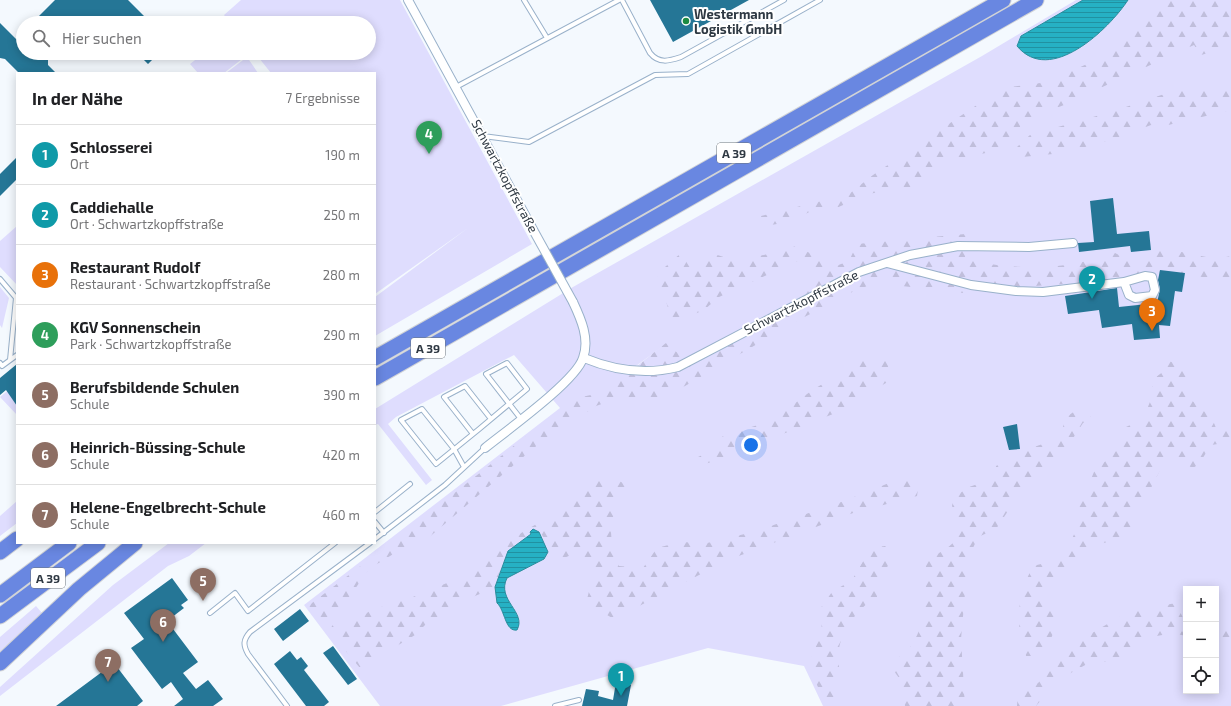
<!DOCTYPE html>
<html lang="de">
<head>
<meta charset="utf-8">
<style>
	body { margin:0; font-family:"Exo 2",sans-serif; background:#f2f2f2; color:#202124 }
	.controls { position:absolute; right:12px; bottom:12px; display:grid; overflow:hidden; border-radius:0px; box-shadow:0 2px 10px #0003 }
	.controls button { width:36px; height:36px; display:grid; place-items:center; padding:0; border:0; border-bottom:1px solid #e0e0e0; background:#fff; color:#202124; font:20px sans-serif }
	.you { position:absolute; left:751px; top:445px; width:14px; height:14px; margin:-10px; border:3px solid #fff; border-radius:50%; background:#1a73e8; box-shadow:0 0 0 6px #1a73e833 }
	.badge { display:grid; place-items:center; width:26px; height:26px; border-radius:50%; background:#1d8b42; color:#fff; font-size:13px; font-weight:700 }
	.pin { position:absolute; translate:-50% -33px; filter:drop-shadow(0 1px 2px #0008) }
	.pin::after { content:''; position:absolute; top:21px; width:14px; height:12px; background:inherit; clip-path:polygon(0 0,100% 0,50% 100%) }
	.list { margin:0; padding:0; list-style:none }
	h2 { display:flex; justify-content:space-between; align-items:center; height:52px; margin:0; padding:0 16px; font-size:17px }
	h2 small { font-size:13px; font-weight:400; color:#757577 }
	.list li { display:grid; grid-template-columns:26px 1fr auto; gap:12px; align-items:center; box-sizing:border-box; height:60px; padding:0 16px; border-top:1px solid #e0e0e0 }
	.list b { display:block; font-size:15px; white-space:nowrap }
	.list p { margin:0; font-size:13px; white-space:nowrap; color:#757577 }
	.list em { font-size:13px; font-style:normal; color:#757577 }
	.icon { flex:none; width:22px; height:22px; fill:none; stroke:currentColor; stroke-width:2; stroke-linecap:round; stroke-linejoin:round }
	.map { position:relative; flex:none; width:1231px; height:706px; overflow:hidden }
	.search { position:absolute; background:#fff; box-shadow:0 2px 10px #0003; left:16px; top:16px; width:360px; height:44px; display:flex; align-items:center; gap:10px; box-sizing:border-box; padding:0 14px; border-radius:22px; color:#757577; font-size:15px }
	.panel { position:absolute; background:#fff; box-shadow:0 2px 10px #0003; left:16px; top:72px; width:360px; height:472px; border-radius:0px }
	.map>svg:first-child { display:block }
	.green { fill:#dfddfe; fill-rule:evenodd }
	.forest { fill:url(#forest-firs) }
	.water { fill:url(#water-rules); stroke:#298d9d }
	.building { fill:#257696 }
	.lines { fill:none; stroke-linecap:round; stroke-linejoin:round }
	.lane-casing { stroke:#99b1ca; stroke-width:6 }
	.street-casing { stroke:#99b1ca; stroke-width:10 }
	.highway-casing { stroke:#d1d3d6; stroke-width:17 }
	.lane { stroke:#fff; stroke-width:4 }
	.street { stroke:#fff; stroke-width:8 }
	.highway { stroke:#6987e1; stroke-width:15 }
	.street-bridge-casing { stroke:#99b1ca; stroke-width:10; stroke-linecap:butt }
	.street-bridge { stroke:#fff; stroke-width:8 }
	.poi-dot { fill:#1d8b42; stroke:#fff; stroke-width:1.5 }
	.labels { text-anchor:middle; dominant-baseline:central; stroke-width:4; stroke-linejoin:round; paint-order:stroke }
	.shield { fill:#fff; stroke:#6d747b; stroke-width:1 }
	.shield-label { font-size:12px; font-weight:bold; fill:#2f3943 }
	.poi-label { font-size:13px; font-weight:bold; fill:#2f3943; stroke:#fff; text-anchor:start }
	.street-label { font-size:13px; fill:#2f3943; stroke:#fff }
</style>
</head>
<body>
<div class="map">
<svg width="1231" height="706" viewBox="0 0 1231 706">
	<defs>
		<pattern id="forest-firs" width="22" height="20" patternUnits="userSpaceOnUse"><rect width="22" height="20" fill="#dfddfe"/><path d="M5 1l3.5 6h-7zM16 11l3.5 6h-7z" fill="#c0bedb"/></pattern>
		<pattern id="water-rules" width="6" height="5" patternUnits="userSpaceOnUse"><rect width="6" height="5" fill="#26b1c4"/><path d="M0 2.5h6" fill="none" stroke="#2191a1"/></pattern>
	</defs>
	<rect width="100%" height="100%" fill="#f4f9fe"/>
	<!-- green -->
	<path class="green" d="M241,0H400L532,244L375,336V297L468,228L375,294V73H271L255,53H369V23H230L224,15Z
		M1076,0H1231V706H823L804,666L708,648L501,706H380L304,605L560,408L514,355L396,417L388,424L432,480L426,485L378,424L375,425V409L573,287L982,56ZM666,344L651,376L625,374ZM1186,589H1216V691H1186Z
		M204,53H243L246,56L224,73H198L190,64Z
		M247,57L258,73H226Z
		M17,226V285L0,267V241Z
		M0,287L9,298L2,328L0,325Z
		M17,383V415L0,397Z
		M17,501V523L0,536V516Z
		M169,543H206L189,556L168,566L0,696V687L113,585Z
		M36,606L42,613L0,654V637Z"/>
	<!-- forest -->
	<path class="forest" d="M1169,0H1231L1230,47L1201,55L1194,45L1098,89L1081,92L1072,102L1027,119L1022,123L1014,138L1000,150L952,160L936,167L928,176L910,187L868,194L825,213L815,209L790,222L764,226L761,216L849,194L873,175L1002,88L1048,82L1115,51L1163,8Z
		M1231,88V110L1164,126L1151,125L1114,139L1063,153L1022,157L1017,147L1030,135L1114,111L1179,89L1219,91Z
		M976,233L964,259C996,267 1038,270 1071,264C1086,262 1101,257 1115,253L1127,259L1152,257L1162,248L1216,259L1231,256V280L1155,272L1077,283L1021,287L970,282L972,294L902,286L887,280L858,289L793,323L685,386L652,401H610L596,406L535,447L427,539L411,543L369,569L345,603L331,616L330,622L336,630L341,632L371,610L408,599L481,569L493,553L506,542L562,509L570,498L599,476C609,479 619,479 626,485C611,519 605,529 619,566L643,568L657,548L680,542L707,543L753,532L844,501L894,481L911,478L919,482L917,496L853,513L728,560L614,619L586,603L593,576L585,563L571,555L557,561L546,558L549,553C547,542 543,533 534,528L529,531L530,534L508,550L493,590C482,592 472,597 463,603C450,612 447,623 428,622L415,635L360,668L308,606L404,533L573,399L604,392L666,343L692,365L737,339L813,284L812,270L800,260L719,297L704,310L673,323L657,274L681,253L690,268L699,265L711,253L730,259L764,255L793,246L815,255L828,269L849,261L857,244Z
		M886,356L891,380L833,414L720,459L699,466L698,457L711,451L723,436L773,420L811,391L858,362Z
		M1169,361L1186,367L1187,396L1212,418L1216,428L1231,430V442L1211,445L1199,464L1193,468L1167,456L1151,488L1132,509V525L1122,538L1100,544L1066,575L1045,591L1044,603L1055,615C1055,637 1051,641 1036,656H1026L1019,625L1020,593L1033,566L1049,562L1069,545L1078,526L1079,507L1094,472L1122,445L1126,427L1143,419L1152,397V380L1164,371Z
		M1076,410L1090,411L1091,419L1083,423L1062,455L1018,496L996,529L978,537L968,559L961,639L965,706H905L899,678L889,664C897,658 907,652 912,644C929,620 925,586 926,560C954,545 967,540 952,506L954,497L969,487L995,478L996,466L1023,451L1062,437L1064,419Z
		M885,546L893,554L878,588L877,597C859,607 844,627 839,648C837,657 840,667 839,676C837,689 832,692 836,706H827L808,666L822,631L820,609L832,592L852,580L871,548Z
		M1176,603L1183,618H1186V636L1173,633L1135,640L1128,659L1087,664L1058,680L1036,706H1017L1018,690L1027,680L1038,683L1080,640L1128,612Z
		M1216,620H1231V643L1216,641Z"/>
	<!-- water -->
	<path class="water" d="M1083,0H1128C1109,29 1050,86 1017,46L1021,36Z
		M533,529L539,532L548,552L544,559L507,578C496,600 527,612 517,630C505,632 505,610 497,603L495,587L508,551L531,534L530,532Z"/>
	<!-- building -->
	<path class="building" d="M55,0H128L151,23H124L118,17L112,23H106L104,21L32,23Z
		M650,0H749L673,42Z
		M0,23L16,39L23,32V53H48V65L56,73H19L5,59L0,58Z
		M137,53H159L148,64Z
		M17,157V179L0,196V174Z
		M1113,198L1117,234L1149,231L1151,250L1131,252L1130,246L1079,252L1078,243L1094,242L1090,201Z
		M1160,270L1185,273L1182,292L1175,291L1170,326L1159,325L1160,338L1134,340L1132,324L1102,328L1099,310L1068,314L1065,296L1117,288L1119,307L1157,303L1160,289L1158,280Z
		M17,364V406L6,390L0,395V378Z
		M1017,424L1020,449L1009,450L1003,427Z
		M172,578L188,600L181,605L184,608L167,621L198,662L183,673L196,689L208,680L223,699L213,706H174L183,699L171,682L162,689L131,648L144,639L124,613Z
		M300,609L309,621L283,641L274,629Z
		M333,646L357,679L348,685L323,653Z
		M290,651L297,660L301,657L308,666L304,670L329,702L324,706H306L274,664Z
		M114,663L143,701L137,706H56Z
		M616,682L631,685L627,706H582L586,689L599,691L598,696L613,700Z"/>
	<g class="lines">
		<defs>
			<path id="lane" d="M524,0L547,38
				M622,0L650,53C659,64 669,61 681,57L784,0
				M456,87L619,0
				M483,136L529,142L655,75L688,74L820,0
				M0,279L17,299
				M10,360L16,298
				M0,363L2,366L17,355
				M473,434L478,430L527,389L507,363L486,374L521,419
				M464,467L454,449L422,409L401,420L436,464L473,434L444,397L465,386L491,419
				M375,512L410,484
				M375,522L384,533
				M375,539L445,485L485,448
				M210,613L235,593L248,611L335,543
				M287,706L248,654C243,645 243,640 250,632L370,543
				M555,706L579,700"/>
			<path id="street" d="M408,0L531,226
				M887,263L971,285L1016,291L1043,292L1124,282L1129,295L1135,298L1152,296L1155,290L1152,277L1145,276L1124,282
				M584,358C613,370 646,375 678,367L859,272L910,255L958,246L1029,247L1073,243
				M485,448C506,431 576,381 583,358C590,339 581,319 573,302"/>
			<path id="highway" d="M375,358L1003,0
				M375,378L1036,0
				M0,552L17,539
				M0,595L69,543
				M0,616L98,543
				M0,663L79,589L135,543"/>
		</defs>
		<!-- lane casing -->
		<use href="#lane" class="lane-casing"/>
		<!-- street casing -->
		<use href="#street" class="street-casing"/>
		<!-- highway casing -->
		<use href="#highway" class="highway-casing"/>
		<!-- lane -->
		<use href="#lane" class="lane"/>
		<!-- street -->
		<use href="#street" class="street"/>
		<!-- highway -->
		<use href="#highway" class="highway"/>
		<defs>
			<path id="street-bridge" d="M531,226L573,302"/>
		</defs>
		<!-- street-bridge casing -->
		<use href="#street-bridge" class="street-bridge-casing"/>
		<!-- street-bridge -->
		<use href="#street-bridge" class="street-bridge"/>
	</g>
	<!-- markers -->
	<circle class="poi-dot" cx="686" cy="21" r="4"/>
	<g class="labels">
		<!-- shield labels -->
		<g class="shield">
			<rect x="717" y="143" width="34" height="20" rx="3"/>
			<rect x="411" y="338" width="34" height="20" rx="3"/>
			<rect x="31" y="568" width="34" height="20" rx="3"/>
		</g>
		<g class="shield-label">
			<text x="734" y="153">A 39</text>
			<text x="428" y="348">A 39</text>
			<text x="48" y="578">A 39</text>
		</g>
		<!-- poi labels -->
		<g class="poi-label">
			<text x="694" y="14">Westermann<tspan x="694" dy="15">Logistik GmbH</tspan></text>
		</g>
		<!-- street labels -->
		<g class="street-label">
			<text transform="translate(505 176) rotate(62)">Schwartzkopffstraße</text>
			<text transform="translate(801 302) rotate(-27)">Schwartzkopffstraße</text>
		</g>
	</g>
</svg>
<div class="controls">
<button>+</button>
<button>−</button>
<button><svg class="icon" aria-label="locate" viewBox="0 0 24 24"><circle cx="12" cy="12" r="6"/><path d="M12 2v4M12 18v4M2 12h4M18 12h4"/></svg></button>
</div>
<div class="you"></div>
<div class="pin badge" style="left:621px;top:696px;background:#0f9aa8">1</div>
<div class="pin badge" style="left:1092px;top:299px;background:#0f9aa8">2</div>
<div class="pin badge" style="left:1152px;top:331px;background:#e8710a">3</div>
<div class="pin badge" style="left:429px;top:154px;background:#2e9e5b">4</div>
<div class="pin badge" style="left:203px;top:601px;background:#8d6e63">5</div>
<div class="pin badge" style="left:163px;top:642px;background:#8d6e63">6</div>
<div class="pin badge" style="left:108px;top:682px;background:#8d6e63">7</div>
<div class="search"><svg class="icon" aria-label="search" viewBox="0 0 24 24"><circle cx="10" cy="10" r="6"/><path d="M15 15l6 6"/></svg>Hier suchen</div>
<section class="panel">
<h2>In der Nähe<small>7 Ergebnisse</small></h2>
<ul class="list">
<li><span class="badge" style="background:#0f9aa8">1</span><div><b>Schlosserei</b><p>Ort</p></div><em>190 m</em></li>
<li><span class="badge" style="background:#0f9aa8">2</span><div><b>Caddiehalle</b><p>Ort · Schwartzkopffstraße</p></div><em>250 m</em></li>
<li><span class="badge" style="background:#e8710a">3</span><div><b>Restaurant Rudolf</b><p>Restaurant · Schwartzkopffstraße</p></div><em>280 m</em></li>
<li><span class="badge" style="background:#2e9e5b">4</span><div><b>KGV Sonnenschein</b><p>Park · Schwartzkopffstraße</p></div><em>290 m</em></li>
<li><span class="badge" style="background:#8d6e63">5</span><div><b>Berufsbildende Schulen</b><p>Schule</p></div><em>390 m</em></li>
<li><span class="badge" style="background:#8d6e63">6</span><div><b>Heinrich-Büssing-Schule</b><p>Schule</p></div><em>420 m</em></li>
<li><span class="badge" style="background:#8d6e63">7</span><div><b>Helene-Engelbrecht-Schule</b><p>Schule</p></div><em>460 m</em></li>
</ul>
</section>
</div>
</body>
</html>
